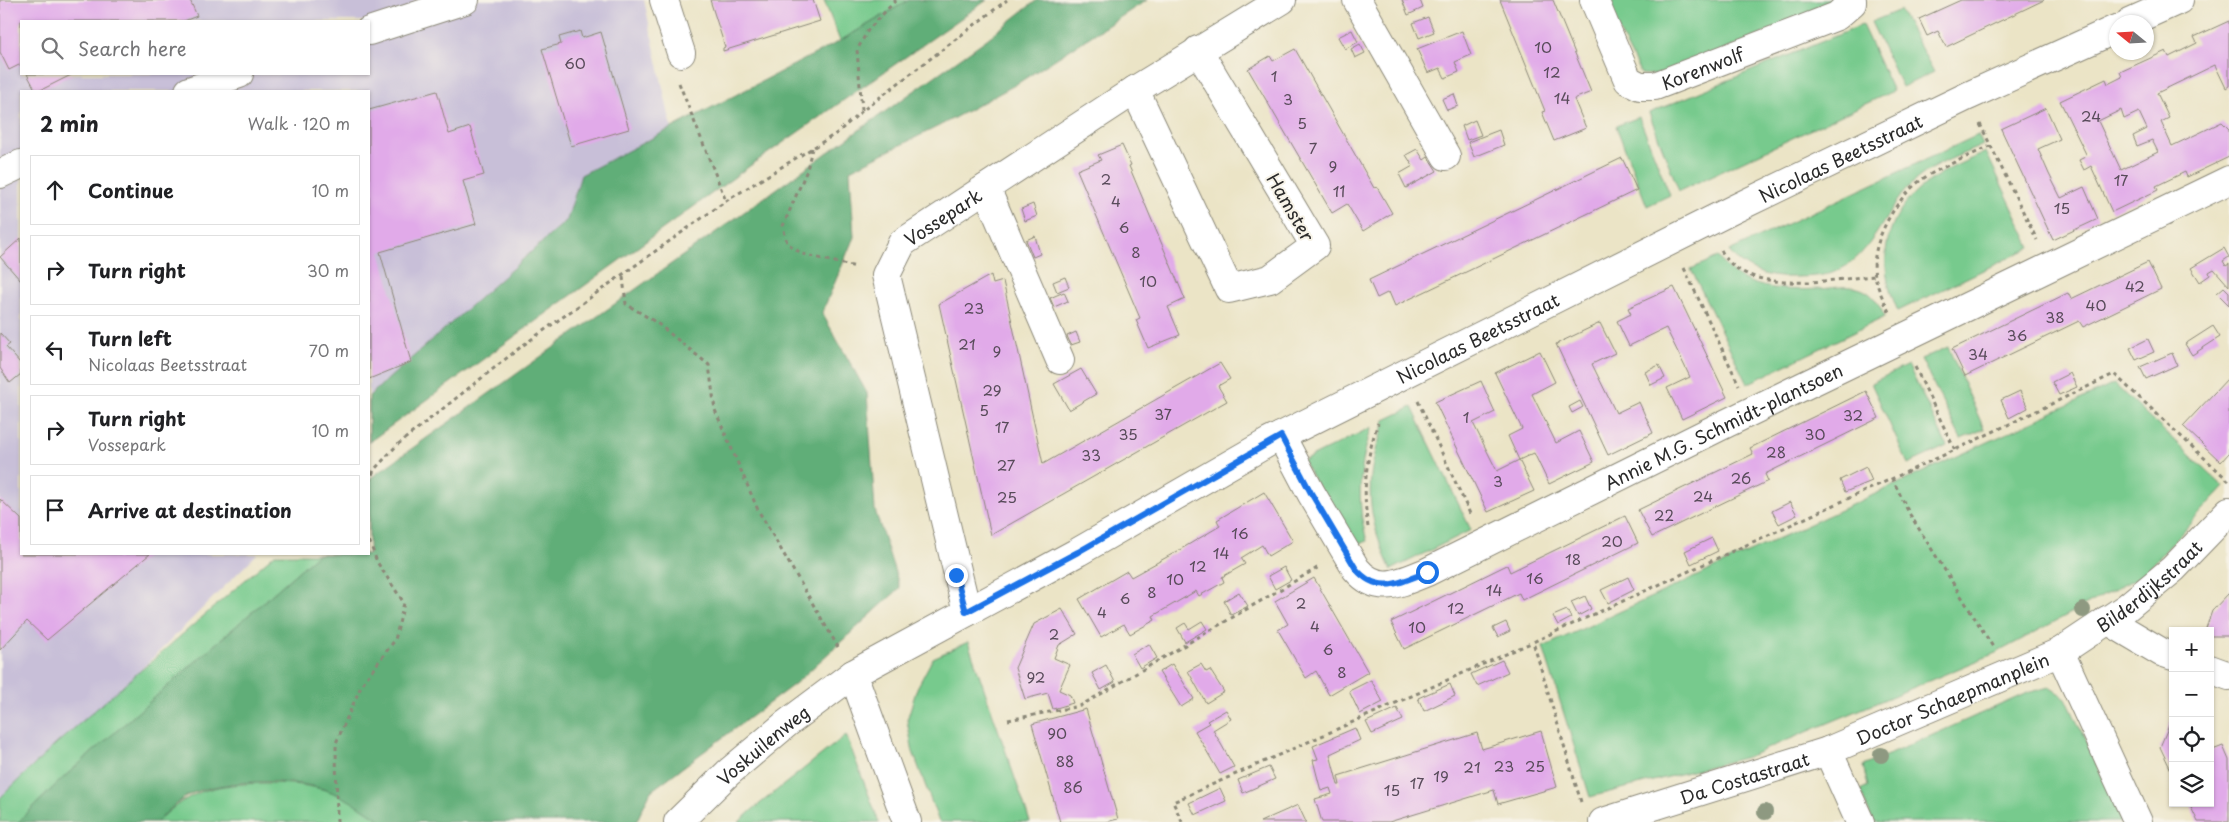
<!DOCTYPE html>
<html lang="en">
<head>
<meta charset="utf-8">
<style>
	body { margin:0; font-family:"Playpen Sans",sans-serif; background:#f6f6f6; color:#202124 }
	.controls { position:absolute; right:15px; bottom:15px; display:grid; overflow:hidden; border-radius:0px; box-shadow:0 1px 4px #0004 }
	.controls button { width:45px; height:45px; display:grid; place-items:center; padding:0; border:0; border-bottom:1px solid #e0e0e0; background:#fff; color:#202124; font:25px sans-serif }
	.compass { position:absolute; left:2109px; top:15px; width:45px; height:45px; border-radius:50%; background:#fff; box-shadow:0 1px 4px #0004; rotate:288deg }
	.stop { position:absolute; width:15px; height:15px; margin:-11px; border:4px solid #1a73e8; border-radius:50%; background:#fff }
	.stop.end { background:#1a73e8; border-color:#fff; box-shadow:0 1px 5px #0008 }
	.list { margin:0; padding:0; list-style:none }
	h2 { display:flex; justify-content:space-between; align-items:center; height:65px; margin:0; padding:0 20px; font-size:21px }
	h2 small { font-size:16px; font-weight:400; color:#757577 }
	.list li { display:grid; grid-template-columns:32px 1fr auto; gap:15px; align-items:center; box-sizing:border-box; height:70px; margin:0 10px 10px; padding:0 10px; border:1px solid #e0e0e0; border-radius:0px }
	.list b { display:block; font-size:19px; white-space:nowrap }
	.list p { margin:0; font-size:16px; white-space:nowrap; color:#757577 }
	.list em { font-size:16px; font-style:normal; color:#757577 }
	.icon { flex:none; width:28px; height:28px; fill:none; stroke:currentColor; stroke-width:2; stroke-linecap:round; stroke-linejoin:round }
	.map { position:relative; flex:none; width:2229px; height:822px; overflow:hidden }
	.search { position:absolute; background:#fff; box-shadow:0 1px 4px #0004; left:20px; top:20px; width:350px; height:55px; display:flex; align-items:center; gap:12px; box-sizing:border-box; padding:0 18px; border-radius:0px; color:#757577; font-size:19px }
	.panel { position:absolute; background:#fff; box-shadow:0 1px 4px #0004; left:20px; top:90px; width:350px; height:465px; border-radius:0px }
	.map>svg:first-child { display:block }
	.industrial { fill:#c8bfd8; fill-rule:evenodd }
	.green { fill:#77ca8d; stroke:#517a5c }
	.forest { fill:#61ae78; stroke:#466c52 }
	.building { fill:#e1aae9; fill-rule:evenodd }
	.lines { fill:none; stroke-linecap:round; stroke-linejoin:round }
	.minor-casing { stroke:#8b8878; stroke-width:30 }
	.path { stroke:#8b8878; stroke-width:3; stroke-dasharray:4 4; stroke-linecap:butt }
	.minor { stroke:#fff; stroke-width:28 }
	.tree { fill:#8e9981 }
	.route { stroke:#1a73e8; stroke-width:6 }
	.labels { text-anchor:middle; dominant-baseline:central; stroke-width:4; stroke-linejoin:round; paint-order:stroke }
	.number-label { font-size:15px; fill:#584b5a }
	.street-label { font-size:18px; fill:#2b2b2b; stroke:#f7f3e8 }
</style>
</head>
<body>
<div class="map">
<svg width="2229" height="822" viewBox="0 0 2229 822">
	<rect width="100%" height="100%" fill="#f7f3e8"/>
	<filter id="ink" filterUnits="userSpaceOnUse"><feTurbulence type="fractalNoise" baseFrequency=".02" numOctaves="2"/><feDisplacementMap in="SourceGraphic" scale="10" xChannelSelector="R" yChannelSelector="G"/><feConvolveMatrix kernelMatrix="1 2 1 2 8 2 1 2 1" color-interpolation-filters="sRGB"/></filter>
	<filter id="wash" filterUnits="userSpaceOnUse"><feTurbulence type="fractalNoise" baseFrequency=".0096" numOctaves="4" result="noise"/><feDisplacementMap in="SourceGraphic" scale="20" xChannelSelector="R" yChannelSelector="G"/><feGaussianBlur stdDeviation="1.12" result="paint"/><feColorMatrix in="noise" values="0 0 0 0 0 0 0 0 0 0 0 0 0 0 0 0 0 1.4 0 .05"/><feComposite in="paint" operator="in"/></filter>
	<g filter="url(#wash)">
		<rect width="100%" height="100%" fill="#ebe4c6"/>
		<!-- industrial -->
		<path class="industrial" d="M0,0H644L674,139L369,443V91H21V554H257L0,810ZM21,21H369V74H21Z"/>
		<!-- green -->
		<path class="green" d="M824,0H909L840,41Z
			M1603,0H1833L1828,6L1664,76L1641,74Z
			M1900,10L1934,72L1902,87L1871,22Z
			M1862,25L1893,91L1679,191L1649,113Z
			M1639,117L1670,195L1647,206L1616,126Z
			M1978,135L1983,145C1962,155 1936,163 1918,178C1884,205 1876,257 1832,273C1819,277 1801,277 1787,277C1766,278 1742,268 1729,251Z
			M1986,152L2031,247L1898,311C1874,259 1885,210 1934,178C1950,167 1969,160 1986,152Z
			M1718,257C1740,290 1783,291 1819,289C1837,288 1856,282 1871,295C1878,301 1881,310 1885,317L1747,384L1691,269Z
			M1948,347L1984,429L1961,439L1921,359Z
			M1908,365L1947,446L1908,464L1871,383Z
			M2114,384L2224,487L2144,574L1998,652L1747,757L1590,797L1543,647Z
			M1412,407L1471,530L1391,570C1373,530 1364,497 1375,454C1377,443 1383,432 1385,420Z
			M1372,427C1359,465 1356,502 1367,541L1352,546L1303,461Z
			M275,554H318L63,778L18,822H0V798L56,744Z
			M968,642L1030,822H939L913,752L907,720L917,688L933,658Z
			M2049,687L2066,698L2123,822H1873L1860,790L1868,786L1863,766L2027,693Z
			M846,735L879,822H739L752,810Z
			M262,783C291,783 319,785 347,798C359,804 371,814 383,822H157C192,788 215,785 262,783Z"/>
		<!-- forest -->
		<path class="forest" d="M909,0H987L754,163L369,442V396L567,220L581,175L840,41Z
			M1037,0H1147L1015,85L941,125L850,170L854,237L822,313L867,393L875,510L900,588L796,683L651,791L636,822H383C364,809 345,796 323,789C287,778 228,780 193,793C180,799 167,812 157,822H18L63,778L318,554H369V479L987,39Z"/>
		<g id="blocks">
			<!-- building -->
			<path class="building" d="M0,0H190L197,16L184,21H21V64L9,70L0,52Z
				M710,0H813L820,21L723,51V48L725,47Z
				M1402,0H1420L1423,8L1408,15Z
				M1500,0H1553L1591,92L1574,99L1586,128L1554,141L1542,112L1545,111Z
				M1961,0H2044L1946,47L1938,31L1927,36L1919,19Z
				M1428,17L1434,32L1419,38L1413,23Z
				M2229,21V86L2226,88L2215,65L2157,93L2169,118L2161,122L2172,146L2222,122L2229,129V157L2187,177L2185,172L2156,186L2158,190L2112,212L2091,166L2084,170L2079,160L2087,156L2060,101L2106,79L2108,84L2122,77L2120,72L2166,51L2169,57L2197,43L2194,37ZM2121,110L2124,119L2139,112L2147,129L2133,136L2137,146L2152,140L2158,152L2121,170L2098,121Z
				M1352,30L1358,42L1345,49L1338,37Z
				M580,31L582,38L601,32L629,129L571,146L542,49L561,44L559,37Z
				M1462,31L1471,55L1455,62L1459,72L1445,78L1440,68L1428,73L1417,49Z
				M1360,44L1365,53L1355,58L1351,49Z
				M1295,49L1374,188L1377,187L1392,213L1363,231L1347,204L1332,213L1248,69L1270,56L1273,61Z
				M27,74H73L39,91H36Z
				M437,91L449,134L470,127L484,175L463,181L476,224L380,252L411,362L369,379V110Z
				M1454,94L1458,106L1447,110L1442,99Z
				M2046,108L2060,139L2038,149L2049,174L2061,198L2084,187L2098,219L2053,240L2001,129Z
				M1475,120L1481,135L1467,140L1462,126Z
				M1499,130L1504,145L1474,157L1468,142Z
				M1122,145L1131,165L1129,166L1185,299L1168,307L1180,335L1148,348L1136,320L1140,318L1077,170L1101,160L1098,155Z
				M1417,149L1424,160L1428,157L1437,171L1406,188L1399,174L1413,166L1406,155Z
				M1622,158L1637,190L1395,306L1389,292L1377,298L1369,280Z
				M1033,204L1037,216L1025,221L1021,209Z
				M1035,236L1040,254L1033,257L1026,240Z
				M21,238V281L0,257Z
				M2224,248L2229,257L2223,261L2226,266L2229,264V286L2214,269L2209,272L2210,275L2200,282L2191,268Z
				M2148,262L2161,289L2083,327L2079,321L1965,376L1952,349L2068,293L2071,299Z
				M991,275L993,284L1003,281L1043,464L1220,363L1230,379L1218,386L1227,401L991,535L939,304Z
				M1065,277L1069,287L1057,292L1053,282Z
				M1674,287L1727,397L1682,419L1667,388L1690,377L1666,328L1629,346L1617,321L1631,314L1628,308Z
				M2224,287L2229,292V305L2217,293Z
				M1064,292L1068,301L1054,307L1050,298Z
				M1600,323L1615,353L1592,364L1616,413L1639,402L1653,433L1608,455L1556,344Z
				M2213,326L2220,337L2192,355L2185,344Z
				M1076,332L1080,342L1071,345L1067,336Z
				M0,333L10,344L6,347L21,364V374L10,383L0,368Z
				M2148,339L2154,352L2136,360L2130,348Z
				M1540,351L1555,382L1532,394L1556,443L1579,431L1594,462L1549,484L1534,453L1519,460L1508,436L1522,429L1495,373Z
				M2172,353L2177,365L2146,379L2140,367Z
				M1659,365L1665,378L1651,385L1645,372Z
				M1081,369L1096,394L1069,410L1054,384Z
				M2070,373L2077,387L2059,395L2052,382Z
				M2229,377V453L2221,462L2183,426Z
				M1481,381L1495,412L1473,423L1497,471L1519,460L1534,491L1488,512L1435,402Z
				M1866,391L1879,418L1765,474L1768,481L1652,537L1638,510L1753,454L1750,448Z
				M2020,391L2028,408L2009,418L2001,400Z
				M1580,401L1583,407L1572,413L1569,407Z
				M1866,467L1872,481L1845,492L1840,480Z
				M1264,492L1293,541L1268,556L1262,545L1241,558L1245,564L1222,577L1224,582L1199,596L1196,591L1153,616L1155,620L1130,634L1124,624L1101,637L1079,599L1127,571L1131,577L1176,552L1220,526L1217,520Z
				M0,499L21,519V554H150L47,640L27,621L0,650Z
				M1790,502L1797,515L1779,524L1772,511Z
				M1625,516L1638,543L1522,600L1519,593L1404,649L1391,622L1507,565L1510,572Z
				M1712,538L1718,551L1691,564L1685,551Z
				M1284,567L1291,580L1275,589L1268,576Z
				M1628,577L1634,590L1608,603L1601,590Z
				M1314,578L1368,672L1329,695L1316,671L1306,678L1278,630L1288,624L1275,601Z
				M1239,592L1248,606L1231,615L1224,601Z
				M2229,593V636H2210V631H2205L2212,611Z
				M1585,596L1591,609L1578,616L1571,602Z
				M1062,609L1077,634L1059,645L1054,658L1070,665L1059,690L1070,695L1073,703L1053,709L1048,693L1025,699L1015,668L1034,624Z
				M1567,610L1571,618L1558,625L1553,616Z
				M1202,621L1207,629L1185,642L1177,628L1185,623L1189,629Z
				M1506,622L1510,631L1498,637L1493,628Z
				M1149,644L1157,658L1140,668L1132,654Z
				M1502,660L1508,672L1477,686L1471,674Z
				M1172,664L1194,699L1181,707L1159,672Z
				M1201,664L1206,672L1210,670L1224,692L1206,703L1188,671Z
				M1106,665L1115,682L1101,690L1092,673Z
				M1371,680L1383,702L1360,714L1349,691Z
				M1450,684L1455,696L1424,711L1418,698Z
				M1397,708L1403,720L1372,734L1366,722Z
				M1086,709L1118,819L1106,822H1060L1032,724Z
				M1226,710L1231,719L1213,730L1234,767L1220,774L1195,731L1209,723L1207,721Z
				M2173,716V769L2171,770L2160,747Z
				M1355,728L1360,740L1330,754L1338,785H1340L1338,776L1477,733L1482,749L1541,731L1557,787L1498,804L1494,790L1389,822H1322L1315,799L1332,794L1330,788L1321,791L1313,760L1318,759L1313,746Z
				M2223,746L2229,760V822H2198L2189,803H2210V751Z
				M1269,767L1275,779L1243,793L1238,780Z
				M1220,788L1226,801L1195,815L1189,803Z
				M1298,805L1306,822H1260L1273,816Z"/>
		</g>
	</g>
	<g filter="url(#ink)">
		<use href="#blocks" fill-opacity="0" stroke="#8b8878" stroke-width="1"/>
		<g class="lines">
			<defs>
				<g id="minor">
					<path d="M664,0L681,53"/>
					<path d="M1357,0L1446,156"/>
					<path id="s1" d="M1594,0L1628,80L1640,86H1655L1837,16L1852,3V0"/>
					<path d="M2130,22L2179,0"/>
					<path d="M369,31L465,0"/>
					<path d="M1135,90L1229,289L1270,279L1315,246L1198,50"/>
					<path d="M189,91L239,74"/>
					<path d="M0,174L21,164"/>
					<path d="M986,188L1060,360"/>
					<path id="s2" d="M1281,436L1311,493L1356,569C1378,595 1399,583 1427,572L1725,424L2229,180"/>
					<path id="s3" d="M967,612L886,275L902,243L1135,90L1282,0"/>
					<path d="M2107,620L2161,652L2173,656"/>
					<path id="s4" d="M2060,652L2126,608L2173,569L2229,511"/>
					<path d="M2210,669L2229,676"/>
					<path d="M853,674L907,822"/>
					<path d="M1828,751L1860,822"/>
					<path id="s5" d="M678,822L728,773L786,724L853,674L1078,552L1269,442L1734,209L1968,96L2116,29"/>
					<path id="s6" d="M1603,822L1828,751L2060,652L2138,822"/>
				</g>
			</defs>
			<!-- minor casing -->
			<use href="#minor" class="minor-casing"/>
			<!-- path -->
			<path class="path" d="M679,83L726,201
				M862,110L857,50L868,30L896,0
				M1980,124L2037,240
				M812,148L807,170L783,226L787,243L802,254L856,267
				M1721,250C1744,298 1831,279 1875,276
				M1684,268L1739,385
				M623,277L626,304L657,323L709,365L715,410L758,510L838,647
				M1889,312C1884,300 1877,288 1875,276C1869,244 1896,198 1921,180C1938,168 1970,156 1990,146
				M1915,367L1955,450
				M1418,401L1471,516
				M1892,478L1909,513L1993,647
				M369,482L374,470L397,445L522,346L726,201L837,133L862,111L1007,0
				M1368,527C1362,490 1366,458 1378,423
				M1008,720L1080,706L1319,567
				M1581,802L1533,642L1955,450L2114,374L2229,481
				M337,822L336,743L362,684L395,640L404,603L377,562L369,540
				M1182,822L1173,802L1533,642"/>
			<!-- minor -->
			<use href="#minor" class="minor"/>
		</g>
		<!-- trees -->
		<g class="tree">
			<circle cx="2083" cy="610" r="8"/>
			<circle cx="1881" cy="755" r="8"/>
			<circle cx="1765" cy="812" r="8"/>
		</g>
	</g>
	<g class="lines" filter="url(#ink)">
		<!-- route -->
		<path class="route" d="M956,575L966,612L1078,552L1281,436L1311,493L1356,569C1378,595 1399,583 1427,572"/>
	</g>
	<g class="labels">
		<!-- number labels -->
		<g class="number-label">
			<text x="1543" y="46">10</text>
			<text x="575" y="62">60</text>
			<text x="1552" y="71">12</text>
			<text x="1274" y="75">1</text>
			<text x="1562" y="97">14</text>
			<text x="1288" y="98">3</text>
			<text x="2091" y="115">24</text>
			<text x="1302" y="122">5</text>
			<text x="1313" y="147">7</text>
			<text x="1333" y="165">9</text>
			<text x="1106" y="178">2</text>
			<text x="2121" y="179">17</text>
			<text x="1339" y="190">11</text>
			<text x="1116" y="200">4</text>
			<text x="2062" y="207">15</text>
			<text x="1124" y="226">6</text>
			<text x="1136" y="251">8</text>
			<text x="1148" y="280">10</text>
			<text x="2135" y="285">42</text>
			<text x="2096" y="304">40</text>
			<text x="974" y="307">23</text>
			<text x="2055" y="316">38</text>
			<text x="2017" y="334">36</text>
			<text x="967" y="343">21</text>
			<text x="997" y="350">9</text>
			<text x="1978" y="353">34</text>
			<text x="992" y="389">29</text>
			<text x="984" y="409">5</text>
			<text x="1163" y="413">37</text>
			<text x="1853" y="414">32</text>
			<text x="1466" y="416">1</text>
			<text x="1002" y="426">17</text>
			<text x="1128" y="433">35</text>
			<text x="1815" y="433">30</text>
			<text x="1776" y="451">28</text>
			<text x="1091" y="454">33</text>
			<text x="1006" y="464">27</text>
			<text x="1741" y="477">26</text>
			<text x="1498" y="480">3</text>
			<text x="1703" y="495">24</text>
			<text x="1007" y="496">25</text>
			<text x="1664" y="514">22</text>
			<text x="1240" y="532">16</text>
			<text x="1612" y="540">20</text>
			<text x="1221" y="552">14</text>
			<text x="1573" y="558">18</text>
			<text x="1198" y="565">12</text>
			<text x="1535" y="577">16</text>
			<text x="1175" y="578">10</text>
			<text x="1494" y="589">14</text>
			<text x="1152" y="591">8</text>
			<text x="1125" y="597">6</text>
			<text x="1301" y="602">2</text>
			<text x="1456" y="607">12</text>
			<text x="1102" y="611">4</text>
			<text x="1315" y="625">4</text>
			<text x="1417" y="626">10</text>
			<text x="1054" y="633">2</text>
			<text x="1328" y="648">6</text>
			<text x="1342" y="671">8</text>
			<text x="1036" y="676">92</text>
			<text x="1057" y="732">90</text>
			<text x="1065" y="760">88</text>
			<text x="1504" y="765">23</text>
			<text x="1535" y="765">25</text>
			<text x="1472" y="766">21</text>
			<text x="1441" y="775">19</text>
			<text x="1417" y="782">17</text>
			<text x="1073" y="786">86</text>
			<text x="1392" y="789">15</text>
		</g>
		<!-- street labels -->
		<g class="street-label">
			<text stroke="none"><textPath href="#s1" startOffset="166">Korenwolf</textPath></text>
			<text stroke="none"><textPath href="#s5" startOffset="1344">Nicolaas Beetsstraat</textPath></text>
			<text transform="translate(1291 207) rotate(60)">Hamster</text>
			<text stroke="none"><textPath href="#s3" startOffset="431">Vossepark</textPath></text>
			<text stroke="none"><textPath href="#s5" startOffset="939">Nicolaas Beetsstraat</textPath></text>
			<text stroke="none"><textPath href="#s2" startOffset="561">Annie M.G. Schmidt-plantsoen</textPath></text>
			<text stroke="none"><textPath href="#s4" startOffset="111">Bilderdijkstraat</textPath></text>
			<text stroke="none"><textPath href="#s6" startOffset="371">Doctor Schaepmanplein</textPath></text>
			<text stroke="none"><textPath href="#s5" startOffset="115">Voskuilenweg</textPath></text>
			<text stroke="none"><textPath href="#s6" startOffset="148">Da Costastraat</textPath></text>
		</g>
	</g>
</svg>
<div class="controls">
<button>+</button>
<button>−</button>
<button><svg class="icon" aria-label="locate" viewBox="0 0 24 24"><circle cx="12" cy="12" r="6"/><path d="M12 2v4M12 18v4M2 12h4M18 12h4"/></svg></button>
<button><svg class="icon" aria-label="layers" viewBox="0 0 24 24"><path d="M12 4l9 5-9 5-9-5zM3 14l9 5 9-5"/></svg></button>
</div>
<svg class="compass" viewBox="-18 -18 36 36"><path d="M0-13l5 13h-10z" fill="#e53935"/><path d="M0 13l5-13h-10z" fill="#757577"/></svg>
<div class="stop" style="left:1427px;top:572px"></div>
<div class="stop end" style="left:956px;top:575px"></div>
<div class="search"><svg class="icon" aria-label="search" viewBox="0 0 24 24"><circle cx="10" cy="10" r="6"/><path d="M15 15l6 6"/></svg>Search here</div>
<section class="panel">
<h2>2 min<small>Walk · 120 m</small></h2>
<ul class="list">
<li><svg class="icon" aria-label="ahead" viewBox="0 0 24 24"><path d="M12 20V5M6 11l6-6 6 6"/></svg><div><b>Continue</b></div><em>10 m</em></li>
<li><svg class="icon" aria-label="right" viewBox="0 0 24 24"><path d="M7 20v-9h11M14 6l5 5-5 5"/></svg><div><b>Turn right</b></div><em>30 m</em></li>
<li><svg class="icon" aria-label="left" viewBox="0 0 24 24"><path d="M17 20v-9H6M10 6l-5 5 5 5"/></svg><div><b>Turn left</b><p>Nicolaas Beetsstraat</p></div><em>70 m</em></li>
<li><svg class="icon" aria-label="right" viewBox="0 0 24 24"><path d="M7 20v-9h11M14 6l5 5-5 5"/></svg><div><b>Turn right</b><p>Vossepark</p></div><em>10 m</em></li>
<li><svg class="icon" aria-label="arrive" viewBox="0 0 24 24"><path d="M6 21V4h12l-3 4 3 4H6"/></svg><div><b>Arrive at destination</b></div></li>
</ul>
</section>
</div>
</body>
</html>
